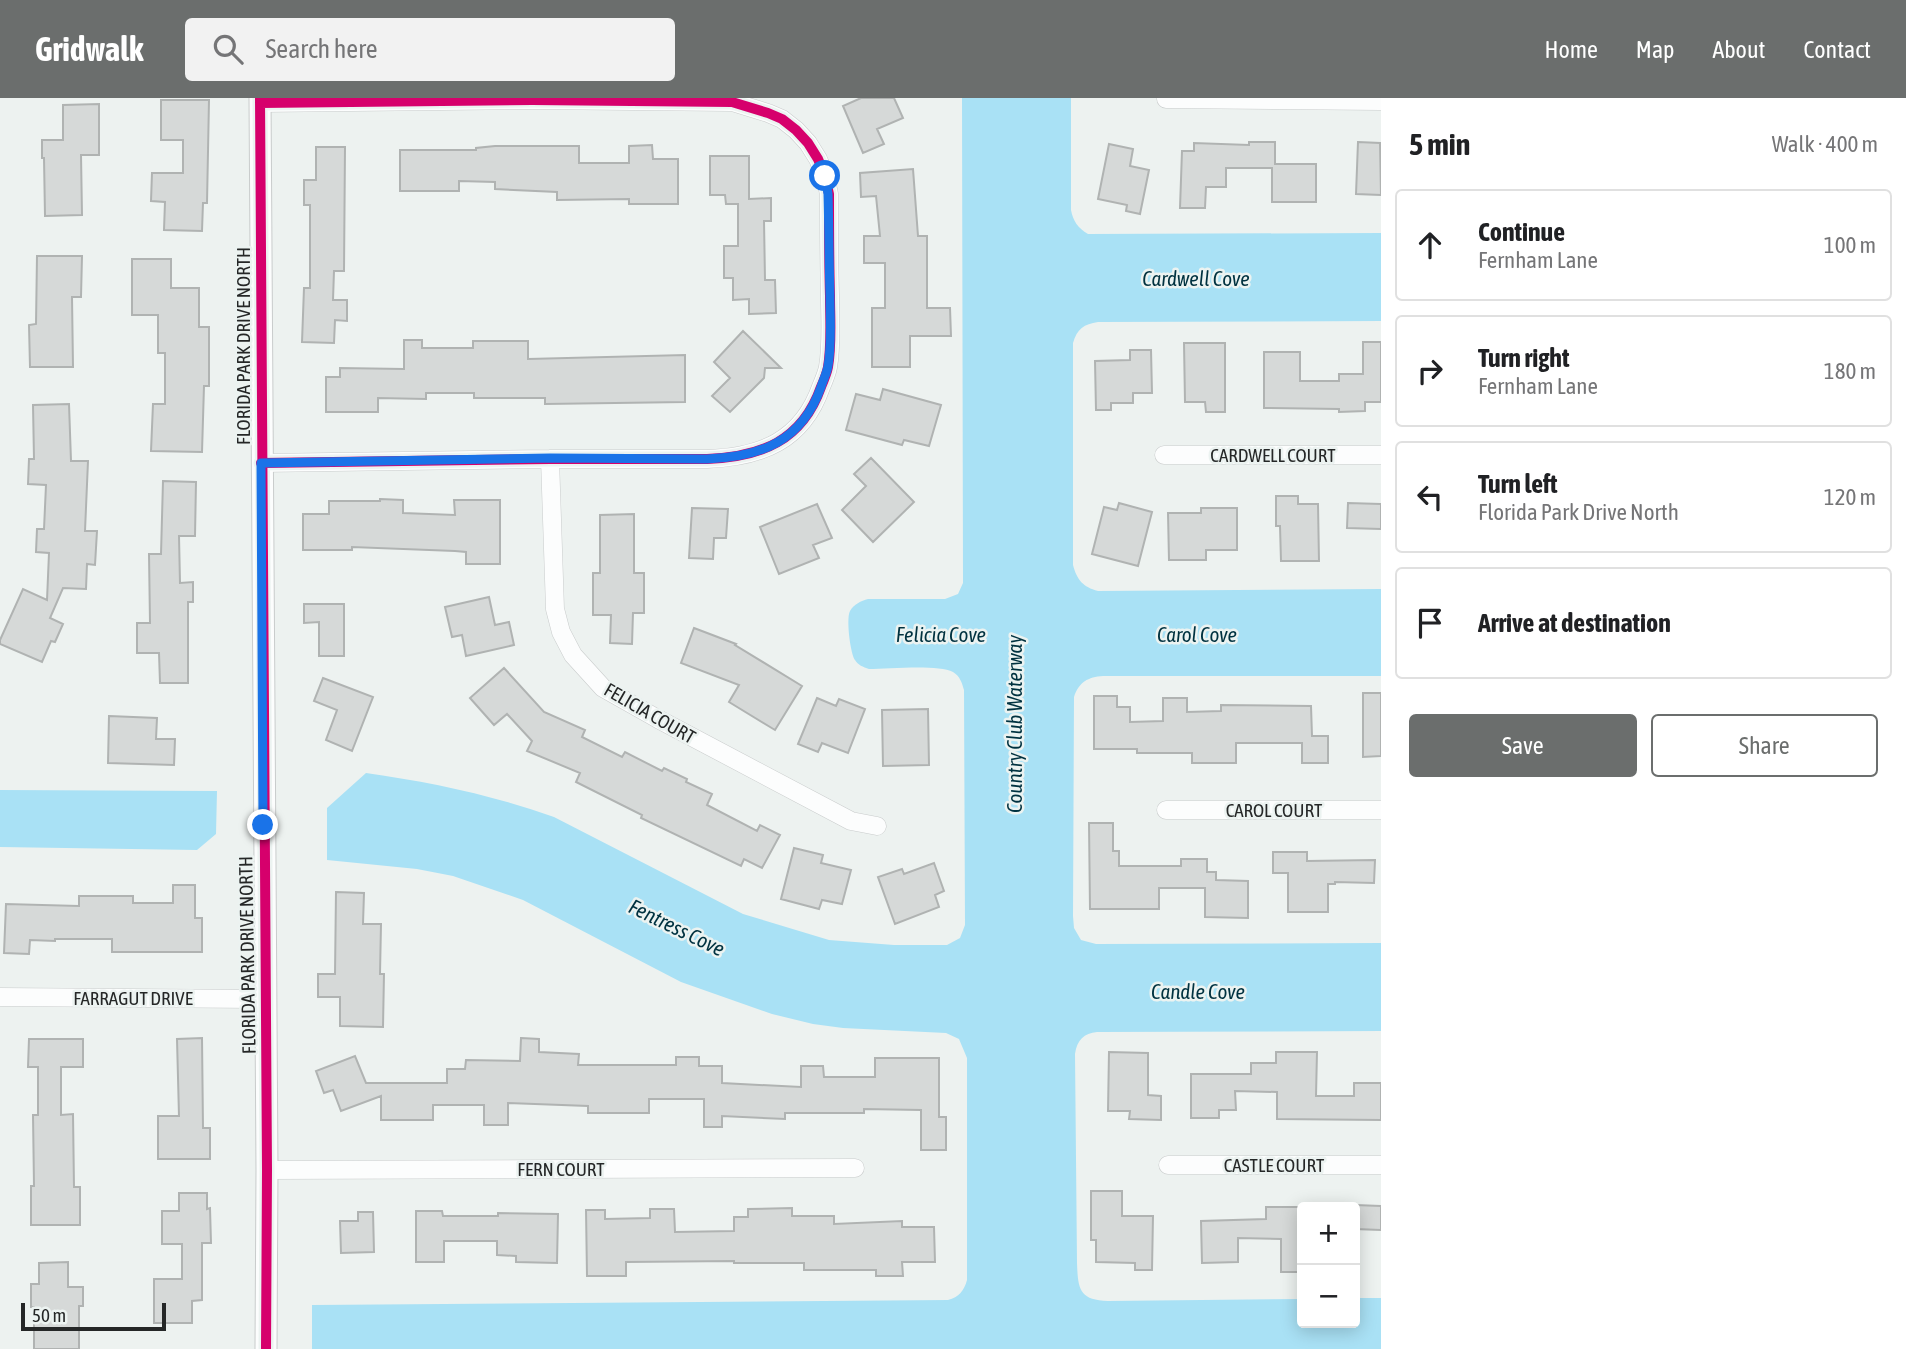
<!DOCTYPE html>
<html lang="en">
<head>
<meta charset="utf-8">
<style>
	body { margin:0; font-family:"Asap Condensed",sans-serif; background:#f2f2f2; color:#202124 }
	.controls { position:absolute; right:21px; bottom:21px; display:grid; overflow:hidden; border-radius:7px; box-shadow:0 4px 18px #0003 }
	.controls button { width:63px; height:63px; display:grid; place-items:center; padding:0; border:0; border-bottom:2px solid #e0e0e0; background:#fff; color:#202124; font:35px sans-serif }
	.scale { position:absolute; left:21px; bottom:18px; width:145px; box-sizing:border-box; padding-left:7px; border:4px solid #252727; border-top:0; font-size:19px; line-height:24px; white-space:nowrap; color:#252727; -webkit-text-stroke:5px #ecf3f1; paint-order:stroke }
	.stop { position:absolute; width:21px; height:21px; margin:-16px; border:5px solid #1a73e8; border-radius:50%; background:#fff }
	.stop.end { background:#1a73e8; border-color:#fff; box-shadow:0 2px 7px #0008 }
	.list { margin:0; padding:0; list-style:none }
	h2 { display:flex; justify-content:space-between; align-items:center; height:91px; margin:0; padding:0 28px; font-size:30px }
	h2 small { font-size:23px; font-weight:400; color:#757577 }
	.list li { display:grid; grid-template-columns:46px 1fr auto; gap:21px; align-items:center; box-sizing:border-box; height:112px; margin:0 14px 14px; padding:0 14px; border:2px solid #e0e0e0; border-radius:7px }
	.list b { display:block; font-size:26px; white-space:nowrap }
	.list p { margin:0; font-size:23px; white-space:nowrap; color:#757577 }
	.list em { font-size:23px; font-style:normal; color:#757577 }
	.actions { display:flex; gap:14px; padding:21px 28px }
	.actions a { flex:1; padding:16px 0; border:2px solid #6b6e6d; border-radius:7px; text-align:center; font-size:24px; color:#6b6e6d }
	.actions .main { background:#6b6e6d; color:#fff }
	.icon { flex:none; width:38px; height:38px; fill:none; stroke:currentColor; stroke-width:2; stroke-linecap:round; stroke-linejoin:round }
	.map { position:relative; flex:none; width:1381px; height:1251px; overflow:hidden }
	header { display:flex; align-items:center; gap:42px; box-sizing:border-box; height:98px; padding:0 35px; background:#6b6e6d; color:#fff }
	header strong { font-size:33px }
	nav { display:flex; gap:38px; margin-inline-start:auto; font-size:24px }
	.search { width:490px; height:63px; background:#f2f2f2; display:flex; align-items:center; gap:18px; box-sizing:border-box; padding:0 24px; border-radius:7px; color:#757577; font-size:26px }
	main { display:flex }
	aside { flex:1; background:#fff }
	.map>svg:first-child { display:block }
	.water { fill:#a9e1f5 }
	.building { fill:#d6d9d8; stroke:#b0b3b2; stroke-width:2 }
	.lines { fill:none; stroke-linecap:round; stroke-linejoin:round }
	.minor-casing { stroke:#c9cccc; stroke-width:19 }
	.tertiary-casing { stroke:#c9cccc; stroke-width:23 }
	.minor { stroke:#fcfdfd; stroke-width:18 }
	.tertiary { stroke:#fcfdfd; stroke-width:21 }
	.cycleway-casing { stroke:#ecf3f1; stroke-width:15 }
	.cycleway { stroke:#d6006c; stroke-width:10 }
	.route { stroke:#1a73e8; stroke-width:9 }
	.labels { text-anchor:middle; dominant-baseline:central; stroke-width:5; stroke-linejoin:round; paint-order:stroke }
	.street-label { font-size:19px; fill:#252727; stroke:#ecf3f1 }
	.water-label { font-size:21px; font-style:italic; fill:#003240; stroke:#ecf3f1 }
</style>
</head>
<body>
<header>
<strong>Gridwalk</strong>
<div class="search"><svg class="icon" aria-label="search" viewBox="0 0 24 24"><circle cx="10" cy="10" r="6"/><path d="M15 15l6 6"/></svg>Search here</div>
<nav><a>Home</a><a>Map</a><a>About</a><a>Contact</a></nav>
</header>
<main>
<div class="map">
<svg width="1381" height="1251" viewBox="0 0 1381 1251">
	<rect width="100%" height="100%" fill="#edf2f0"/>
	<!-- water -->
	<path class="water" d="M962,0H1071V112C1073,123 1078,130 1088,136L1381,135V223L1098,224C1084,226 1077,231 1073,245V467C1077,482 1083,489 1098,493L1381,491V578H1103C1088,579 1079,584 1074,599L1073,818L1074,830L1081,842L1096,846L1381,845V933L1097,934C1084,935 1077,942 1075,956L1077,1165C1078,1191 1079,1202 1108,1203L1302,1201V1225H1355V1200H1381V1251H312V1207L948,1202C959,1199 964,1193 967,1182V960L959,941L946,935L843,930L813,926L772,916L681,884L523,802L453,778L417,771L327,762V710L366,675C430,684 492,697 554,719L743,816L829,842L894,847H947L960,840L965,827L964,592C962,585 960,578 953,574C938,566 888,571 869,571C863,569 858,567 855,562C850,554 846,520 850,513C854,506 861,503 868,501H945L958,496L963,485Z
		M0,692L217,693L216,736L197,752L0,749Z"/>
	<!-- building -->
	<path class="building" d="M861,0H894L903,20L877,31L884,46L863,55L843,8Z
		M161,2H209L207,105H203L202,133L164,132L165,104L151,103L152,75H183V42H161Z
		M99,6V57H81L82,117L45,118L44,60H42V42H63V7Z
		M1249,44H1275V66H1316V104H1272V70H1226V89H1206L1205,110H1180L1182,53H1194V45L1249,47Z
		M1358,44L1380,45L1381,97L1356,96Z
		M1109,46L1133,51L1130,68L1149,72L1140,116L1126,113L1127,107L1098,101Z
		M652,47L653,61H678V106H629V101L557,102V94L495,91V84L459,83V93H400V52H476V50L495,48H579V65H629V48Z
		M316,49H345L344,173H334L333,202H347V223L335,222L334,245L302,244L304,190H310V107H304V82H316Z
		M710,58H749V101L771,100V123H764L765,182H775L776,215L749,216V201L733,202V180H724V148H738V106H726L725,97H710Z
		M913,71L918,138H927V210H950L951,238H910V269H872V210H885V165H864V138H880L876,98L861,99L860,75Z
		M37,158H82L81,199H72L73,269H30L29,227L36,226Z
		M132,161H171V190H199V229H209V288H204L202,354L151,353L153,306H165V255H158V217H132Z
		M743,233L781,270H765L764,280L730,314L712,298L730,280L714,264Z
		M404,242H422V250H473V243H528V261L685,257V304L545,306V300H474V295H426V301L378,300V314H326V279H340V270L404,271Z
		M1363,244H1381V304H1365V313L1339,314V311L1264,310V254H1300V283H1339V276H1363Z
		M1184,245H1225V314H1206L1205,304H1185Z
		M1130,252H1151L1152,295H1133V305H1111V312H1096L1095,263L1130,262Z
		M883,291L941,307L929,348L904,342L902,347L846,332L856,296L880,302Z
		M69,306L71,363H88L85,433H97L95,467L87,466L86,491L63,490L50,520L63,526L55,544L51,543L42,564L0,546V542L23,491L47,502L49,455L36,454L37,431H44L46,387L28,386L29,361H34L33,307Z
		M871,360L914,404L873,444L842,412L866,388L854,376Z
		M163,383L196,384L195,438H179L180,485L193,484V504H188V585H160L159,555H137V525H150L149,456H161Z
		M1276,398H1298V406H1318L1319,463H1281L1280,428H1276Z
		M380,401L403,402V415L455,417L454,402H500V466H466V454L455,453L352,449V452H303V416H329V403H380Z
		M1119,405L1152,414L1138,468L1092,456L1104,409L1117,412Z
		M1348,405L1381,406V431L1347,430Z
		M817,406L832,440L813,447L819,460L779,476L760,429Z
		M692,410L728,411L726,440H714L713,461L689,460Z
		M1201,410H1237V452H1206V462H1169L1168,415H1201Z
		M634,416V475H644V515H633L632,546L610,545L611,517H593V475H600V417Z
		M489,499L495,527L509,524L514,547L466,558L462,537L452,539L445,509Z
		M304,506H344V558H319V524L304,525Z
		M694,530L736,546L735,547L802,588L775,632L729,604L739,587L681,565Z
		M504,570L544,614L585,632L582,639L622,659L625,654L662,673L664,670L687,681L686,684L712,696L707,707L757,733L760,727L780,737L762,770L744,761L741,768L641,720L642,717L576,684L580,675L527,653L532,643L507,616L494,627L470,600Z
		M323,580L373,599L352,653L326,642L337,612L314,603Z
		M1363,595H1381V658L1363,659Z
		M1094,598H1117V609H1130V624L1163,623V600H1187V614L1221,613V607L1311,608L1312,638H1328V665H1302V645H1236V665H1192V655H1137V651H1094Z
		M817,600L836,608L839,601L865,611L848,655L822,645L818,654L798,646Z
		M928,611L929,667L883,668L882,612Z
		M109,618L157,620L156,641H175L174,667L108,665Z
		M1089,725H1113V753H1119V768H1181V761H1207V774H1216V782L1248,783V820L1205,819V790H1159V811H1090Z
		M794,750L823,757L821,765L851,772L842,806L822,802L819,811L781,801Z
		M1273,754H1307V763L1375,762L1374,785L1335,784V786H1328V814H1288V775H1273Z
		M934,765L944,793L935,797L939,809L895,826L878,779L902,771L904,776Z
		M173,787H195V820H202V854H112V841H55V843L30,842L29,856L4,855L6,806L79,808V798H133V805H173Z
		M336,794L364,795L363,826H381L380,876H384L383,929L340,928V899H318V876H335Z
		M202,940L203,1030H210V1061H158V1018H179L177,941Z
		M521,940L539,941V954L579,956L578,967H676V959H699V968H722V985L801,989V968H823L824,979H875V960H939V1019H946V1052H921V1012L864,1011V1015H785V1021L722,1018V1029H704V1001H649V1015H588V1008L508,1005V1027H484V1007H433V1022H381V998L341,1013L333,992L324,995L316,973L355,958L366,985H447V971H465L466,962L520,963Z
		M29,941H83V969H61V1017L73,1016L74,1089H80V1127H31V1088H34L33,1017H38V969H28Z
		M1109,954L1148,955V997L1161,998V1022L1129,1021L1130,1013H1108Z
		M1276,954H1317L1316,998H1354V985H1381V1022L1277,1021V994L1235,993L1236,1012H1219V1020H1191V976H1251V965H1276Z
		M1091,1093H1122V1118H1153L1152,1172H1135V1165L1096,1164V1142H1091Z
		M179,1095H207V1111L210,1110L211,1145H202V1202L192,1203V1225H154V1181H182V1146H162V1113H179Z
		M1355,1107L1381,1108V1132L1355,1131Z
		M1266,1109H1301V1118H1302V1174H1281V1141L1238,1140V1164L1202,1165L1201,1123L1266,1121Z
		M792,1110V1118H834V1126L902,1123V1129H934L935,1164H902L903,1178H876V1172H804V1165H734V1163L626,1164V1178H587L586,1112H605V1121L650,1120V1111H674L675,1134L734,1133V1119H748V1111Z
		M416,1113H442L443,1118H498V1115L558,1116L557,1165L516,1164V1158L497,1157V1143H444V1164H416Z
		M358,1114H373L374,1154L341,1155L340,1123H358Z
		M68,1164V1189H83V1208H79V1251H34V1209H31V1186H39V1165Z"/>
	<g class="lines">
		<defs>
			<path id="minor" d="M1166,1L1381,3
				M260,5L532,2L732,4L768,15L782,21L796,32L808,45L818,61L825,78L829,96C829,130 829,164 830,198C830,221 832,246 828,269C827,275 824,282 821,289C802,343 761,359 707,361H550L261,365
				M1164,357H1381
				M550,361L555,511L561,534L573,557L603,590L658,621L851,723L877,728
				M1166,712H1381
				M0,899L265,901
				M1168,1067H1381
				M267,1072L855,1070"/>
			<path id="tertiary" d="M260,0L267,1072L266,1251"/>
		</defs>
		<!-- minor casing -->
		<use href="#minor" class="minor-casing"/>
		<!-- tertiary casing -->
		<use href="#tertiary" class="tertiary-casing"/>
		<!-- minor -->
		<use href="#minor" class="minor"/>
		<!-- tertiary -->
		<use href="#tertiary" class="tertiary"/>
		<defs>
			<path id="cycleway" d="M260,0L267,1072L266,1251
				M260,5L532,2L732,4L768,15L782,21L796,32L808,45L818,61L825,78L829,96C829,130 829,164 830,198C830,221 832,246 828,269C827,275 824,282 821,289C802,343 761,359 707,361H550L261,365"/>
		</defs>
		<!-- cycleway casing -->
		<use href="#cycleway" class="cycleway-casing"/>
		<!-- cycleway -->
		<use href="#cycleway" class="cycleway"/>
	</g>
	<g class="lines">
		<!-- route -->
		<path class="route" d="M263,727L261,365L550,360L707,361C761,359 802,343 821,289C823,282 827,275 828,268C832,246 830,221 830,198C829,164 829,130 828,96L825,78"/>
	</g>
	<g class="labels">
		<!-- street labels -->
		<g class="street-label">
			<text transform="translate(243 248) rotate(-90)">FLORIDA PARK DRIVE NORTH</text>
			<text x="1273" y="357">CARDWELL COURT</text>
			<text transform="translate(650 615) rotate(30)">FELICIA COURT</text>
			<text x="1274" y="712">CAROL COURT</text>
			<text transform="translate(247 857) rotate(-91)">FLORIDA PARK DRIVE NORTH</text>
			<text x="133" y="900">FARRAGUT DRIVE</text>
			<text x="1274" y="1067">CASTLE COURT</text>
			<text x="561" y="1071">FERN COURT</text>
		</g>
		<!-- water labels -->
		<g class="water-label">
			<text x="1196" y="180">Cardwell Cove</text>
			<text x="941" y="536">Felicia Cove</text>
			<text x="1197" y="536">Carol Cove</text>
			<text transform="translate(1014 626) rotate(-90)">Country Club Waterway</text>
			<text transform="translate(677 829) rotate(26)">Fentress Cove</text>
			<text x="1198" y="893">Candle Cove</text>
		</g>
	</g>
</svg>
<div class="controls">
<button>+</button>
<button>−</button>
</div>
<div class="scale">50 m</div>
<div class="stop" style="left:825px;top:78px"></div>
<div class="stop end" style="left:263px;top:727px"></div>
</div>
<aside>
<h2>5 min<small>Walk · 400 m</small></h2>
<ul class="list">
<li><svg class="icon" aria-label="ahead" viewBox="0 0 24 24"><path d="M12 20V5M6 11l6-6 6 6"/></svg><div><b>Continue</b><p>Fernham Lane</p></div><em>100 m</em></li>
<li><svg class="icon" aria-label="right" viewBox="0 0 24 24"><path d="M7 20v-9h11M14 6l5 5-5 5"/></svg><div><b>Turn right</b><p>Fernham Lane</p></div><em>180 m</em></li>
<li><svg class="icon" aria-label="left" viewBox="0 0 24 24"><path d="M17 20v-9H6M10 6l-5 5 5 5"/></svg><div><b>Turn left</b><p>Florida Park Drive North</p></div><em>120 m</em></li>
<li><svg class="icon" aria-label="arrive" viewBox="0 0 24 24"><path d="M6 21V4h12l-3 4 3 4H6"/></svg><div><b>Arrive at destination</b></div></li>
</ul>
<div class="actions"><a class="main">Save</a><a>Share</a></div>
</aside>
</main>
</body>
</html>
